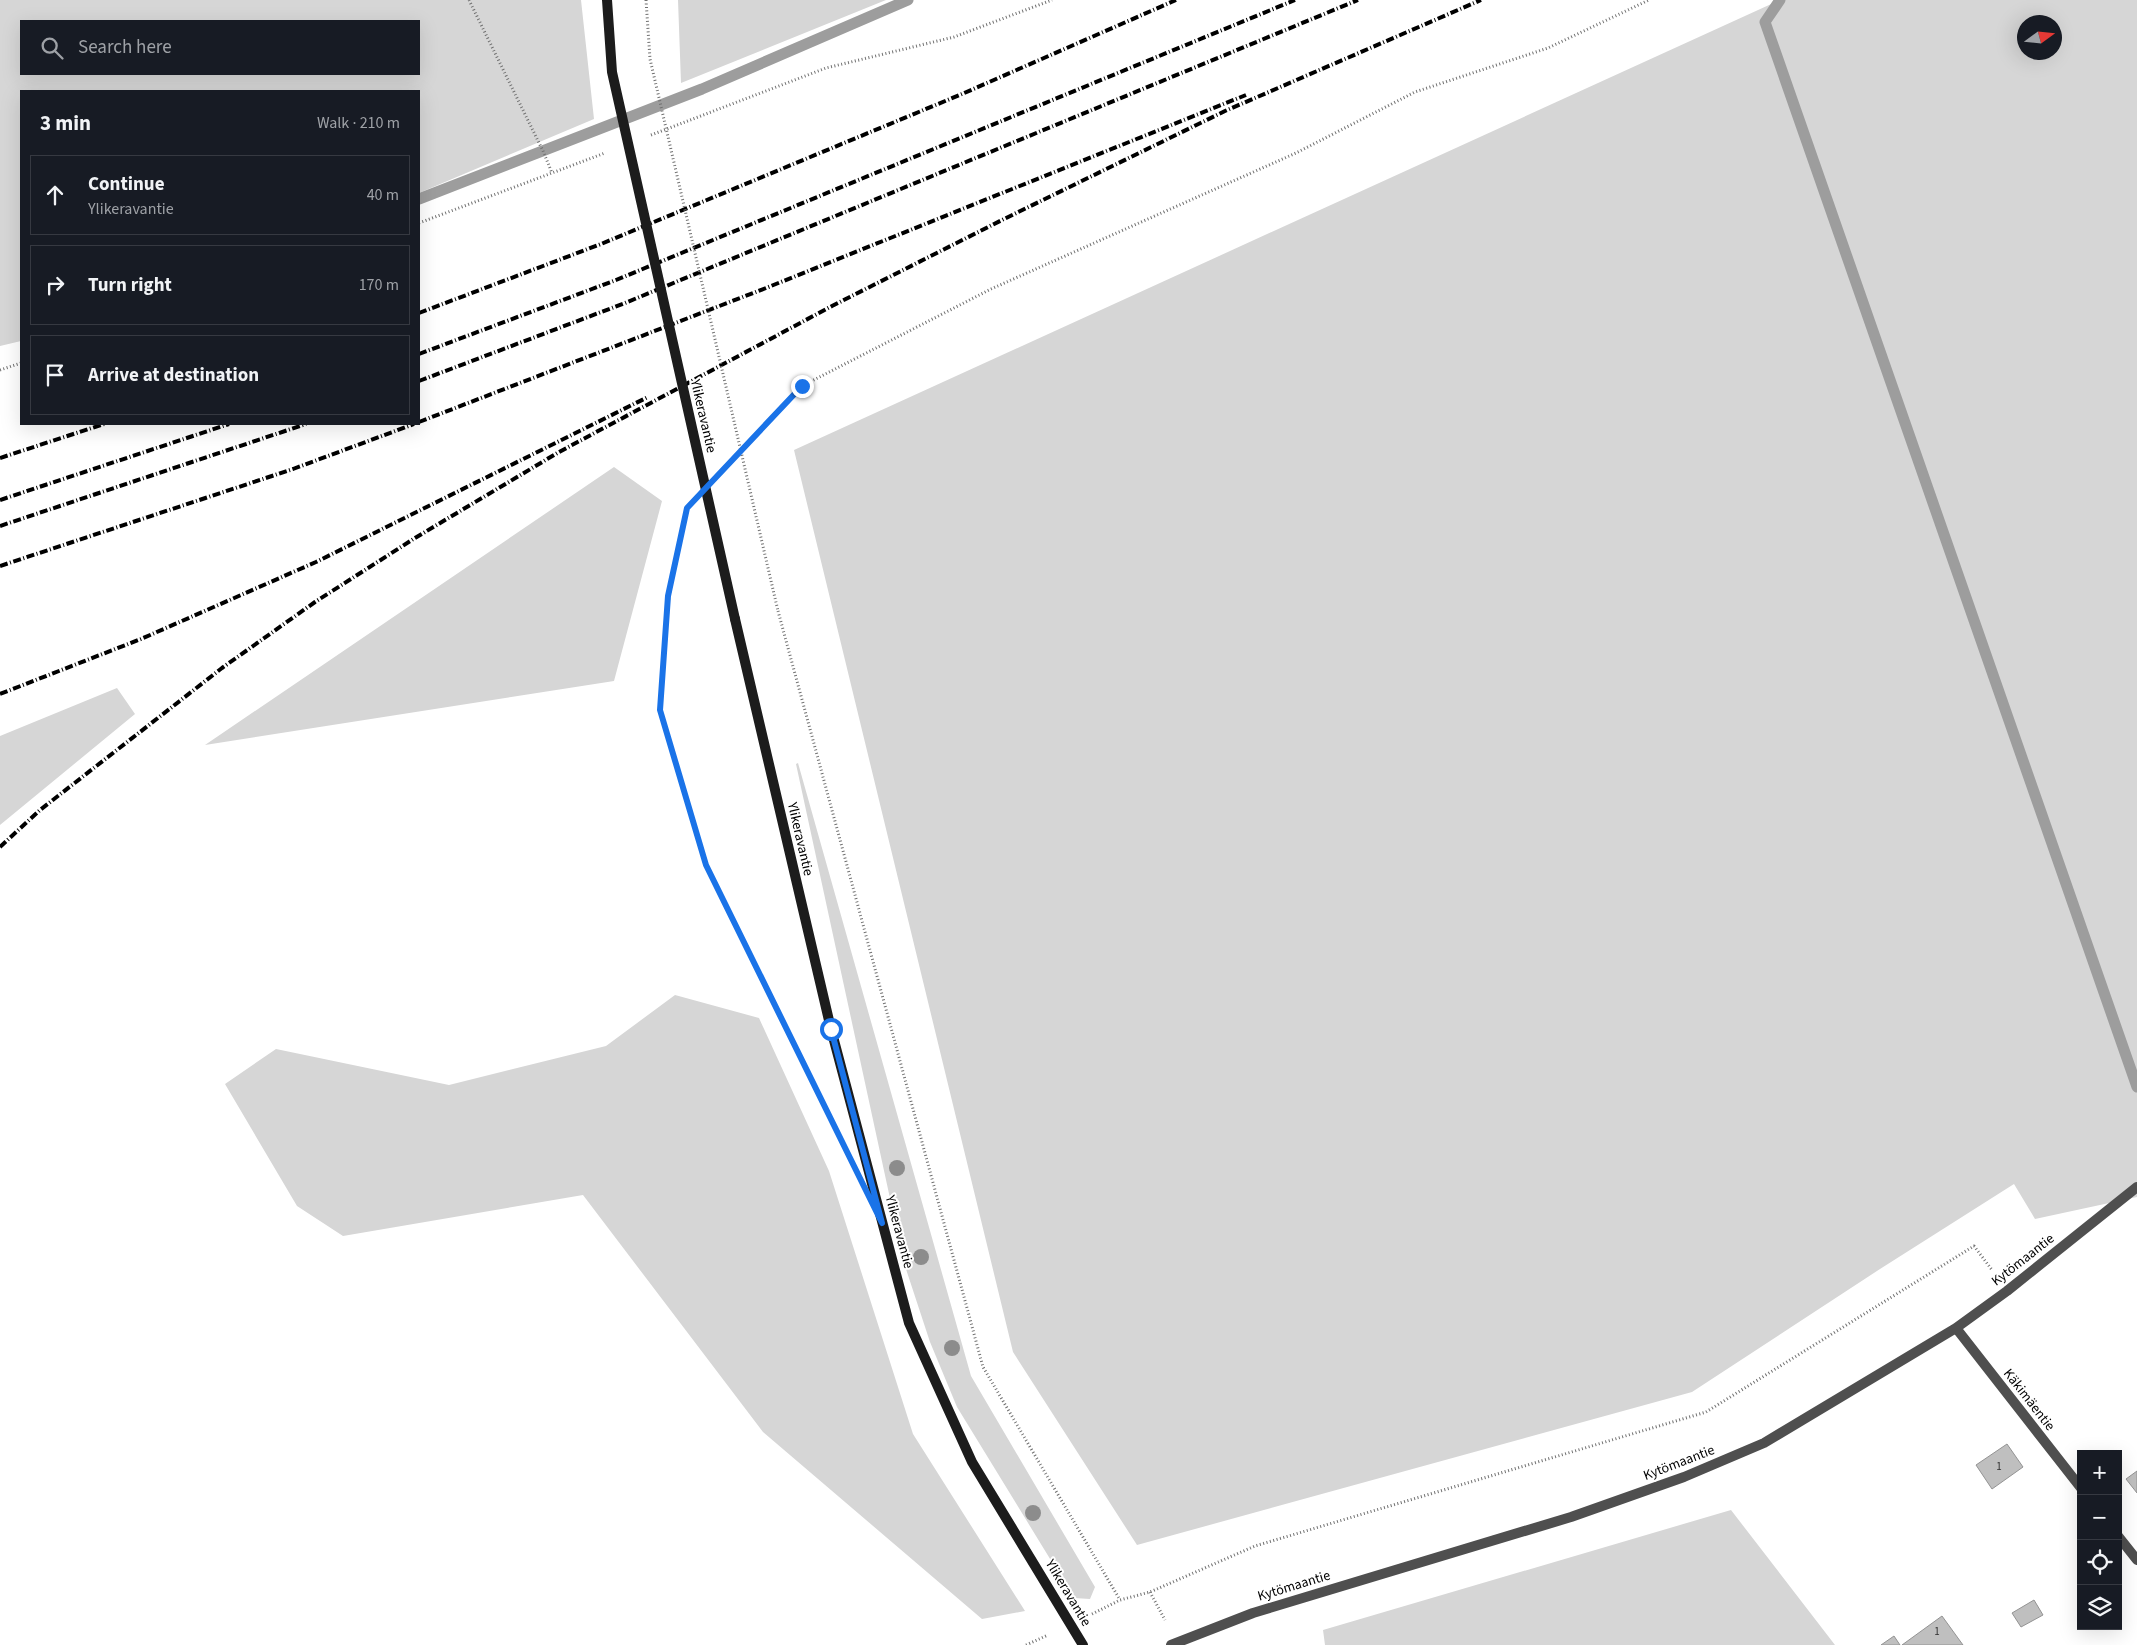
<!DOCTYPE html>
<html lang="en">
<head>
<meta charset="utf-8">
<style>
	body { margin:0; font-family:"Source Sans 3",sans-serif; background:#20242c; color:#f1f3f6 }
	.controls { position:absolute; right:15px; bottom:15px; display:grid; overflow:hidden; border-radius:0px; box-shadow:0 5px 20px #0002 }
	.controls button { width:45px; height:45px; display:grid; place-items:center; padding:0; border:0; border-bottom:1px solid #363941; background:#171b24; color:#f1f3f6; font:25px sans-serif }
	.compass { position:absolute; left:2017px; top:15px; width:45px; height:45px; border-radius:50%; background:#171b24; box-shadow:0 5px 20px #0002; rotate:75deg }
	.stop { position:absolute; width:15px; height:15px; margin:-11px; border:4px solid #1a73e8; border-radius:50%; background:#fff }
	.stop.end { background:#1a73e8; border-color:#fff; box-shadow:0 1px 5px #0008 }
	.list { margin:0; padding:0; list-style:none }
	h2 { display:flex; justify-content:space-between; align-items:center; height:65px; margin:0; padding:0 20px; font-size:21px }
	h2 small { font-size:16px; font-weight:400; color:#9ea1a6 }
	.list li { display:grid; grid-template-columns:32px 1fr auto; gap:15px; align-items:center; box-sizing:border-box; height:80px; margin:0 10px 10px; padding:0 10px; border:1px solid #363941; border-radius:0px }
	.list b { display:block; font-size:19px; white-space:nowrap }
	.list p { margin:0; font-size:16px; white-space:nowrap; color:#9ea1a6 }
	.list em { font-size:16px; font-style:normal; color:#9ea1a6 }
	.icon { flex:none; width:28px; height:28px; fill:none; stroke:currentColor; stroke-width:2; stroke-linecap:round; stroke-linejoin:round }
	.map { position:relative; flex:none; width:2137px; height:1645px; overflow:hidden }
	.search { position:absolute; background:#171b24; box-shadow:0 5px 20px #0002; left:20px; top:20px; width:400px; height:55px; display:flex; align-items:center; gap:12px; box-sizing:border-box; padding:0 18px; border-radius:0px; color:#9ea1a6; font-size:19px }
	.panel { position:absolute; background:#171b24; box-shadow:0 5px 20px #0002; left:20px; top:90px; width:400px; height:335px; border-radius:0px }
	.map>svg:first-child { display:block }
	.green { fill:#d6d6d6; fill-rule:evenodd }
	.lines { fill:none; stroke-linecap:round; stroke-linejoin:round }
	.stream { stroke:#9d9d9d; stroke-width:11 }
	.building { fill:#bfbfbf; stroke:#939393 }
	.path { stroke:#717171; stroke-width:3; stroke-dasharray:1 2.5; stroke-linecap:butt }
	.street { stroke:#4f4f4f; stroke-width:10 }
	.secondary { stroke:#1c1c1c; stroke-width:10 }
	.rail { stroke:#000; stroke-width:4; stroke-dasharray:8 2.5 1 2.5; stroke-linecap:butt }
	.path-bridge { stroke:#717171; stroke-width:3; stroke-dasharray:1 2.5; stroke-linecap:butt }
	.secondary-bridge { stroke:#1c1c1c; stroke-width:10 }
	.tree { fill:#8c8c8c }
	.route { stroke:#1a73e8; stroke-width:6 }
	.labels { text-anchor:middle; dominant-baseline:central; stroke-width:4; stroke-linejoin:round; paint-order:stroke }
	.number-label { font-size:11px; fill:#303030 }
	.street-label { font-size:14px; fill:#000; stroke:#fff }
</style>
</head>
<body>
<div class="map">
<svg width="2137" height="1645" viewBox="0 0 2137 1645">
	<rect width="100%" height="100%" fill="#fff"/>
	<!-- green -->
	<path class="green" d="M0,0H581L594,119L419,193V91H21V341L0,346ZM21,21H419V74H21Z
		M678,0H886L681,83Z
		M1780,0H2137V1197L2035,1219L2014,1184L1880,1269L1692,1392L1137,1545L1013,1352L794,450ZM2024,22H2054V52H2024Z
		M614,467L662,501L614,681L205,745Z
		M117,688L135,714L0,825V736Z
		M798,763L971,1376L1095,1587L1090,1599L1074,1598L957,1407L930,1342L904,1263L796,764Z
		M675,995L759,1018L829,1171L913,1434L1025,1611L982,1619L763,1432L583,1195L343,1236L297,1206L225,1084L276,1049L449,1085L606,1046Z
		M1731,1510L1835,1645H1325L1323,1630Z"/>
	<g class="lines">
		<!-- stream -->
		<path class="stream" d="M1780,0L1765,22L2137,1087
			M419,199L702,89L908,0"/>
	</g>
	<!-- building -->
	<path class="building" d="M2007,1444L2023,1467L1992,1489L1976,1465Z
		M2137,1471V1493L2126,1479Z
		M2034,1600L2043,1615L2021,1627L2012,1613Z
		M1942,1616L1963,1645H1902Z
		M1894,1636L1900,1645H1881Z"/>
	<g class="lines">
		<!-- path -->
		<path class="path" d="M469,0L543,151L552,173
			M651,135L826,68L954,37L1052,0
			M419,223L605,153
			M0,370L21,363
			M727,466L802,386L991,289L1296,153L1415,92L1548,48L1649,0
			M685,516L669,596L660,710L706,865L822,1101
			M778,611L983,1367L1120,1600
			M1150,1592L1165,1620
			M1092,1614L1120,1600L1150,1592L1255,1546L1706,1412L1974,1246L1992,1270
			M1026,1645L1048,1635"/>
		<!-- street -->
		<path class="street" d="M1956,1328L2081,1488
			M2118,1536L2137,1560
			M1171,1645L1253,1613L1571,1517L1684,1477L1764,1443L1956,1328L2007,1291L2137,1187"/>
		<!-- secondary -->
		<path class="secondary" d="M735,619L831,1029L909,1323L972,1462L1083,1645"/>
		<!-- rail -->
		<path class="rail" d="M419,313L601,244L962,94L1176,0
			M419,354L616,280L1295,0
			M419,381L625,303L1358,0
			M419,422L766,288L1246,95
			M0,458L104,424
			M0,500L229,424
			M0,526L306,424
			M0,566L293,469L414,424
			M0,694L141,639L316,562L648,397
			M0,847L40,810L222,668L315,602L415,538L559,452L832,306L1002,220L1225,111L1481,0"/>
		<!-- path-bridge -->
		<path class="path-bridge" d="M646,0L650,59L778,611"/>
		<!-- secondary-bridge -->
		<path class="secondary-bridge" d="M607,0L612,72L735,619"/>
	</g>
	<!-- trees -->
	<g class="tree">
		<circle cx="897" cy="1168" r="8"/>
		<circle cx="921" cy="1257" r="8"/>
		<circle cx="952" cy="1348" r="8"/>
		<circle cx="1033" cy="1513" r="8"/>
	</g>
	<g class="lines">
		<!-- route -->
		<path class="route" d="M802,386L687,508L668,596L660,710L706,865L882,1223L831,1029"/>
	</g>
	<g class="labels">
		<!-- number labels -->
		<g class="number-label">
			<text x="1999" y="1466">1</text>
			<text x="1937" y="1631">1</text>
		</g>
		<!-- street labels -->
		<g class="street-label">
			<text transform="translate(703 416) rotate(77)">Ylikeravantie</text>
			<text transform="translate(800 839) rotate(77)">Ylikeravantie</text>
			<text transform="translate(899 1232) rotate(75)">Ylikeravantie</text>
			<text transform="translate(2023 1260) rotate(-38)">Kytömaantie</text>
			<text transform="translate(2029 1400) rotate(52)">Käkimäentie</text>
			<text transform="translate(1679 1463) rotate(-21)">Kytömaantie</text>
			<text transform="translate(1294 1586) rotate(-17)">Kytömaantie</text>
			<text transform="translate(1068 1593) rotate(59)">Ylikeravantie</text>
		</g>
	</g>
</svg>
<div class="controls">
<button>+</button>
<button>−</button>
<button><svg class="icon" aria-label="locate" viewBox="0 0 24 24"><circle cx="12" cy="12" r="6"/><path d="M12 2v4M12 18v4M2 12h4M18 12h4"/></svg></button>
<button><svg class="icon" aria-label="layers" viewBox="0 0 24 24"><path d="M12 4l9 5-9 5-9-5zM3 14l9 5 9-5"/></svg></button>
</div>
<svg class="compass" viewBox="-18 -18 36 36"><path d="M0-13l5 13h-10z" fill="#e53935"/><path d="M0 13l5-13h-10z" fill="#9ea1a6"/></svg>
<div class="stop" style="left:831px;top:1029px"></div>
<div class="stop end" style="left:802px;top:386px"></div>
<div class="search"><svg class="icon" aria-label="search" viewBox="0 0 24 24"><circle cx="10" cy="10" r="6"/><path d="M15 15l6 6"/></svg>Search here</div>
<section class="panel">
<h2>3 min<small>Walk · 210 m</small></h2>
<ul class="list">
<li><svg class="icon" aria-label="ahead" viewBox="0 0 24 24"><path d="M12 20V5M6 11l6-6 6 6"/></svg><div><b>Continue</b><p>Ylikeravantie</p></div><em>40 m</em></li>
<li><svg class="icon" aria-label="right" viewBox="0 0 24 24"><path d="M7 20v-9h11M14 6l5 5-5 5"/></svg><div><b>Turn right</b></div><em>170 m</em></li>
<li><svg class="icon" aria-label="arrive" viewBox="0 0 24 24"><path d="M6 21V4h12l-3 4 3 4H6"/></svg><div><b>Arrive at destination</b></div></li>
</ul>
</section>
</div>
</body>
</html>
